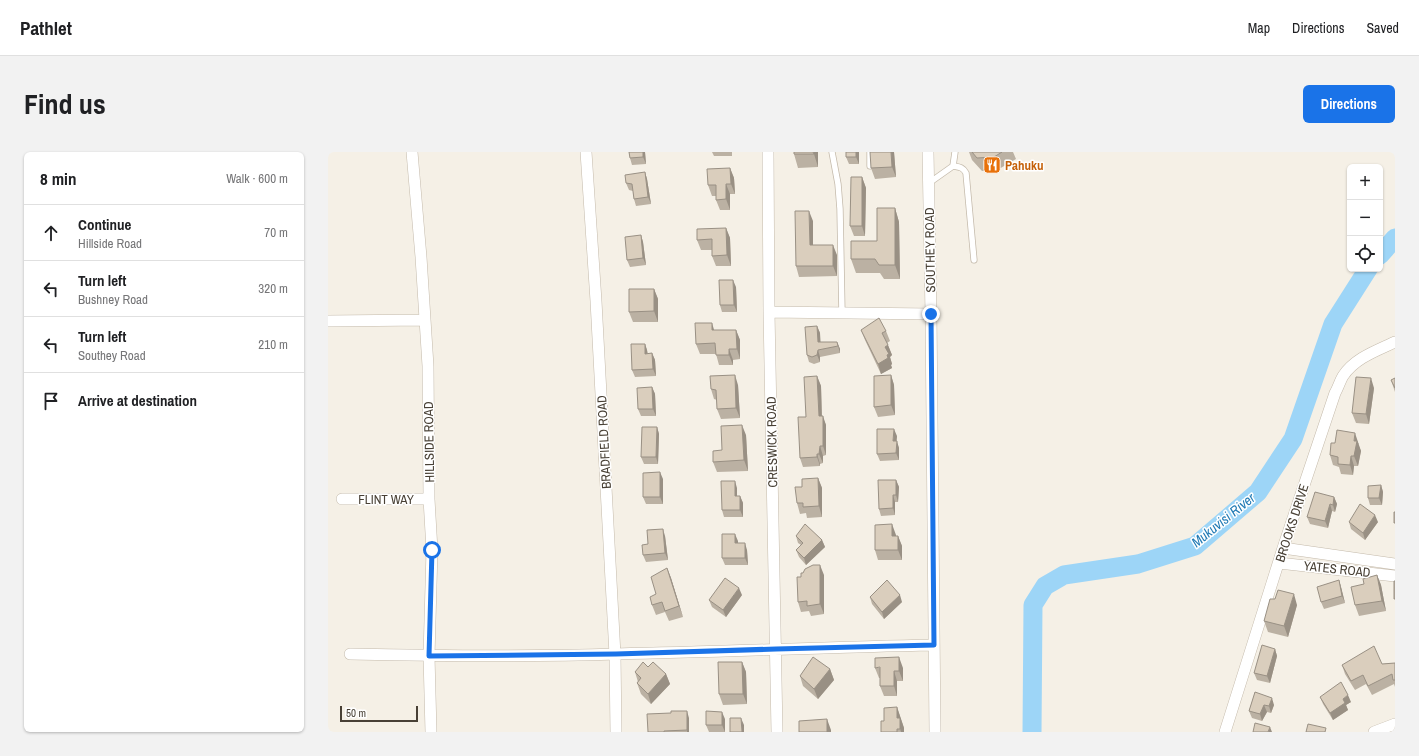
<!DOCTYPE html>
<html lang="en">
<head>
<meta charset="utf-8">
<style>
	body { margin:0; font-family:"Archivo Narrow",sans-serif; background:#f2f2f2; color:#202124 }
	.controls { position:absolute; right:12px; top:12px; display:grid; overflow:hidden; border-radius:6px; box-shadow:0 1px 3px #0004 }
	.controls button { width:36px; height:36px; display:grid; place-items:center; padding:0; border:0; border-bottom:1px solid #e0e0e0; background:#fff; color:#202124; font:20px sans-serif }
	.scale { position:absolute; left:12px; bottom:10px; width:78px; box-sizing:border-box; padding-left:4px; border:2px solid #484035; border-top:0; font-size:11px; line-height:14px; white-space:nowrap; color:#484035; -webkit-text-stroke:3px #fff; paint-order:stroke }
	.stop { position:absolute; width:12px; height:12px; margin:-9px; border:3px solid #1a73e8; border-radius:50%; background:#fff }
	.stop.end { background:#1a73e8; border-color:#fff; box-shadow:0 1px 4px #0008 }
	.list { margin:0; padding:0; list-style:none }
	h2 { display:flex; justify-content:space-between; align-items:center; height:52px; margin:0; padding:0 16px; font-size:17px }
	h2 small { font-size:13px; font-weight:400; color:#757577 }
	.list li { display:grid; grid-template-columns:26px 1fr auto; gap:12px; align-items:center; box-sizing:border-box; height:56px; padding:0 16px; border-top:1px solid #e0e0e0 }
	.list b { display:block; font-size:15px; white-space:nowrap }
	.list p { margin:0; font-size:13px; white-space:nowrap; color:#757577 }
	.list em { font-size:13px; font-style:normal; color:#757577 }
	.icon { flex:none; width:22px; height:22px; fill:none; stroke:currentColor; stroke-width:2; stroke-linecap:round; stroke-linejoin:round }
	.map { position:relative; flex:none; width:1067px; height:580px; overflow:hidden; border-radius:6px }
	header { display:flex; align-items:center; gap:24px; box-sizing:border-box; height:56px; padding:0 20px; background:#fff; border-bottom:1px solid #e0e0e0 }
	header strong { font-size:19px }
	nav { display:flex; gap:22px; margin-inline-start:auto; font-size:14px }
	.intro { display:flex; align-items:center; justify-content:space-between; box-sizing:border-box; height:96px; padding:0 24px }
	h1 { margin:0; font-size:28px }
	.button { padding:10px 18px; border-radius:6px; background:#1a73e8; color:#fff; font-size:14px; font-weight:700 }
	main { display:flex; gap:24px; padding:0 24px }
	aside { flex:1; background:#fff; border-radius:6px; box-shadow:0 1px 3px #0004 }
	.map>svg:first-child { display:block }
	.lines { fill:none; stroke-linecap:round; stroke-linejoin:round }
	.river { stroke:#9dd5f7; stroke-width:19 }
	.service-casing { stroke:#c4baab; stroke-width:7 }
	.minor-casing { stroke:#c4baab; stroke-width:12 }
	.service { stroke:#fff; stroke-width:5.5 }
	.minor { stroke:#fff; stroke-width:11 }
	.wall { fill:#bbb1a3 }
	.shaded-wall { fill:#999084 }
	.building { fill:#dacebd; stroke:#999084 }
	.route { stroke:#1a73e8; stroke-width:5 }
	.labels { text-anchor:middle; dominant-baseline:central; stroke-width:3; stroke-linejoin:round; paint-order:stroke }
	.food-label { font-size:13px; font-weight:bold; fill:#c56008; stroke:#fff; text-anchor:start }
	.street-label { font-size:13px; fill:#484035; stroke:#fff }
	.water-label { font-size:14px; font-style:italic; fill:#227bb5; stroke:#fff }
</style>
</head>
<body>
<header>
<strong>Pathlet</strong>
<nav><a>Map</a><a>Directions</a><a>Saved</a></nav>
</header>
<div class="intro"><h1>Find us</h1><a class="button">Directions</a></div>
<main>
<aside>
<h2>8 min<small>Walk · 600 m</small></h2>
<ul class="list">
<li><svg class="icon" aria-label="ahead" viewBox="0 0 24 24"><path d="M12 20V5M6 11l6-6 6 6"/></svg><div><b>Continue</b><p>Hillside Road</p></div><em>70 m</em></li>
<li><svg class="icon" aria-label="left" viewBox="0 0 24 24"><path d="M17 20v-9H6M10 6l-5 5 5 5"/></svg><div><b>Turn left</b><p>Bushney Road</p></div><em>320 m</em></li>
<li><svg class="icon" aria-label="left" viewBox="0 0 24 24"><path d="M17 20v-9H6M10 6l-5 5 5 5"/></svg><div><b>Turn left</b><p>Southey Road</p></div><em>210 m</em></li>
<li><svg class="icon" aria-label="arrive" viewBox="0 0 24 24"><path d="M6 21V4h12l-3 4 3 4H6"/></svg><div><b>Arrive at destination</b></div></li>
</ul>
</aside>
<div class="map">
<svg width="1067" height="580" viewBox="0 0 1067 580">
	<rect width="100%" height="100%" fill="#f5f0e6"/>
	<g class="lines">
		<!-- river -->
		<path class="river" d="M1052,103L1067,86
			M704,580L705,453L717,434L736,423L810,412L867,394L930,340L965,287L1005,172L1040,117"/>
		<defs>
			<path id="service" d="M504,0L510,32L512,57L514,161
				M542,0V14
				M625,14C631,15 635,15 638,21L646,108
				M601,31L625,14L627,0"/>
			<path id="minor" d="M84,0L93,105L100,214L101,347L104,398L101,504L103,580
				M258,0L268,149L287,503L288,580
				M440,0L441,160L449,580
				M600,0L603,162L607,580
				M441,160L603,162
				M0,169L97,168
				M14,347H101
				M955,396L1067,412
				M951,411L1067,424
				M22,502C111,504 200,505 289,502C394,500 500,495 606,493
				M897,580L955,396L1007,241C1010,236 1012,229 1015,224C1027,206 1048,199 1067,190
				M1046,580L1067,572"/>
		</defs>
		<!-- service casing -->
		<use href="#service" class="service-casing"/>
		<!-- minor casing -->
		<use href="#minor" class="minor-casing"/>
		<!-- service -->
		<use href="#service" class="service"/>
		<!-- minor -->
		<use href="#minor" class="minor"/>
	</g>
	<!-- wall -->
	<path class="wall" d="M301,0H317L318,12L304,13L302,6Z
		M384,0H404V4H386Z
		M490,0V15L470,16L466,2Z
		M518,0H531V12H521L518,5Z
		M566,0L568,25L547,27L543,16Z
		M641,0H685L688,7L671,17L654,19L644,8Z
		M402,16L406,26L407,42H402V58H392L388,48V44H384L380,33Z
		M317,20L319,27L323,52L308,54L306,47L305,39L301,38L298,31Z
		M534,25L538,36L537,84H526L522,74Z
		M567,56L571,70L572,127H556L552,121H528L523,107L549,89Z
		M485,69V93L509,103V124L471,125L468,114Z
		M398,76L402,86L403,114H388L384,104V98H373L369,88Z
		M313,83L315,90L318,113L302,115L299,108Z
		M408,135L409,160H394L392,153Z
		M326,137L330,147V170H305L301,160Z
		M489,174L492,181V190H509L512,197V201L492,205V210L486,212L481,210L479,203Z
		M386,178H408L412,188V207L405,208V213H391L388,202H372L368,192Z
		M533,178L558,179L562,189L559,191L564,203L562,205L564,212L563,213L564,216L553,222L537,188Z
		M317,192L319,198L320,202L324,201L327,208L328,224L307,225L304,218Z
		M563,223L566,233L567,263L550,265L546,255Z
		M489,224L493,234L494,264L498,273V303L495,304V311L492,312V314L475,315L472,306L478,265Z
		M1067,226V240L1063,228Z
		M410,233L412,266L393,267L389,257V248L386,247L383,237Z
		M324,235L327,242L328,264H313L310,257Z
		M1046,236L1041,272L1028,271L1024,261Z
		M329,275L331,282L330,312H316L313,305Z
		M418,283L420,319L389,320L385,310L394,298Z
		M569,284L568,289L571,296V308L552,309L549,302Z
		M1007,291H1031L1030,292L1033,299L1030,314H1026L1025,323L1013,322L1011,315L1005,313L1002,303Z
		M490,326L494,336V365L479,366L478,361L472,362L469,351L474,335Z
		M335,327V352H318L315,345Z
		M568,328L571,335L570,350H567V363L553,364L551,357Z
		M1053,333L1055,340L1054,353H1042L1040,346Z
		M409,336V344H412L415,351V365H396L394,358Z
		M1006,345L1009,352L1007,360L1004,359L1000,376L982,372L979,365Z
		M1021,370H1050L1037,388L1023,377Z
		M568,383V384H570L574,394V408H550L547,398Z
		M337,384L340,408L318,410L315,403Z
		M468,384L494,388L497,395L478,413L471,405L468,398L473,393L470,391Z
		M410,389V391L419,398L420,413H397L394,406Z
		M339,416L343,426L355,465L341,469L337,460L328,463L324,453Z
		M496,423V462L483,464L481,459L473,460L470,450Z
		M1049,423L1053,433L1058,459L1031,464L1027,453L1036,432Z
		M1011,428L1013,435L1017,451L996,457L993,450Z
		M414,443L398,465L384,455L381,448Z
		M542,445L574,450L556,467L544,452Z
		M947,447L969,453L960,485L940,480L936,469Z
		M947,497L949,504L942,531L929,528L926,521Z
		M414,510L418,520L419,552L395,553L391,542Z
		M1067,511V535L1066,532L1044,543L1038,532L1027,538L1017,522L1014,513L1054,512Z
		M320,515L338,522L342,532L323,552L313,542L309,531L310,530L307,520Z
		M547,516H575V529H569V544H556L552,534V526H551Z
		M502,517L506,528L490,547L475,534L472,524Z
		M927,540L946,553L943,561L939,560L934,569L924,566L921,559Z
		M992,545L1023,550L1018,553L1020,558L1005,568L995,552Z
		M569,555L576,576V580H553L556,569Z
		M361,566V580H320Z
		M397,567V580H381L378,573Z"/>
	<!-- shaded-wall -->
	<path class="shaded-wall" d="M315,0H317L318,12L315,5Z
		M485,0H490V15L486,2Z
		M528,0H531V12L528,5Z
		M563,0H566L568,25L564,15Z
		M402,16L406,26L407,42L403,32Z
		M317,20L319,27L323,52L320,45Z
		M534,25L538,36L537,84L534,74Z
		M398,32L402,42V58L398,47Z
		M567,56L571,70L572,127L567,113Z
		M481,59L485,69V103L482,93Z
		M398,76L402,86L403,114L399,103Z
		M313,83L315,90L318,113L315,106Z
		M505,93L509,103V124L505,114Z
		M405,128L408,135L409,160L406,153Z
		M326,137L330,147V170L326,159Z
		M384,171L387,181L384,178Z
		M489,174L492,181L493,197L490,190Z
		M408,178L412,188V207L409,197Z
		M509,190L512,197V201L510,194Z
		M317,192L319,198L320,209L317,202Z
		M560,193L564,203L562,205L564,212L563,213L564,216L553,222L550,212L557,195Z
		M401,197L405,208V213L401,203Z
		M490,198L492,205V210L489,203Z
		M324,201L327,208L328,224L325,217Z
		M407,223L410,233L412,266L408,256Z
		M563,223L566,233L567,263L563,253Z
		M489,224L493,234L494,274L491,264Z
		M1043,226L1046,236L1041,272L1038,262Z
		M324,235L327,242L328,264L325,257Z
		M495,264L498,273V303L495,294Z
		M414,273L418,283L420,319L416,308Z
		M329,275L331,282L330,312L328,305Z
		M566,277L569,284L568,296L565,289Z
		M1027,281L1033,299L1030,314L1026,304V289Z
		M569,289L571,296V308L568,301Z
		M492,294L495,304V311L491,302Z
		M489,302L492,312V314L489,305Z
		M1023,304L1026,314L1025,323L1022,313Z
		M332,320L335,327V352L332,345Z
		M490,326L494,336V365L491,354Z
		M568,328L571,335L570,350L568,343Z
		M407,329L409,336V351L407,344Z
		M1053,333L1055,340L1054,353L1051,346Z
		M565,343L567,350V363L565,356Z
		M412,344L415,351V365L412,358Z
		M1006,345L1009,352L1007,360L1005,353Z
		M1002,352L1004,359L1000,376L997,369Z
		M1047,363L1050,370L1037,388L1035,381Z
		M564,372L568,383V394L564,384Z
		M335,377L337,384L340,408L337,401Z
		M407,382L410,389V398L407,391Z
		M570,384L574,394V408L570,398Z
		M494,388L497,395L478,413L476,406Z
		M417,391L419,398L420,413L417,406Z
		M492,413L496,423V462L492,452Z
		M339,416L343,426L355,465L351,454Z
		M1049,423L1053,433L1058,459L1054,449Z
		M1011,428L1013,435L1017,451L1014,444Z
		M411,436L414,443L398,465L395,458Z
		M966,442L969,453L960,485L956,474Z
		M572,443L574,450L556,467L554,460Z
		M947,497L949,504L942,531L939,524Z
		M571,505L575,516V529L571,519Z
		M414,510L418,520L419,552L415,542Z
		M502,517L506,528L490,547L486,537Z
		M566,519L569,529V544L566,534Z
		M338,522L342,532L323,552L320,542Z
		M1020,543L1023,550L1018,553L1020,558L1005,568L1002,561L1015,547Z
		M944,546L946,553L943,561L941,554Z
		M936,553L939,560L934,569L932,562Z
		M569,555L576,576V580H573L569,566Z
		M359,559L361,566V580H359Z
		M394,560L397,567V580L394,573Z
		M413,566L416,573V580H414Z
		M499,567L503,578V580H499Z
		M942,575L944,580H940Z"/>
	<!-- building -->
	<path class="building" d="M301,0H315V5L302,6Z
		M466,0H485L486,2H466Z
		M518,0H528V5H518Z
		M542,0H563L564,15L543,16Z
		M644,0H674L666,5L649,6Z
		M402,16L403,32H398V47L388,48V33H380L379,17Z
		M317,20L320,45L306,47L304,32L298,31L297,23Z
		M523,25H534V74H522Z
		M549,56H567V113H551L547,107H523V89H549Z
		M467,59H481L482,93H505V114H468Z
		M398,76L399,103L384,104V87L369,88V77Z
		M313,83L315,106L299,108L297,85Z
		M391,128H405L406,153H392Z
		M301,137H326V159L301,160Z
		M551,166L558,179L554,181L560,193L557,195L561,202L559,203L560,206L550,212L533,178Z
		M367,171H384V178H408L409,197H401V203H388L387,191L368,192Z
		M489,174L490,190H509L510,194L490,198L489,203L484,205L479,203L477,175Z
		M303,192H317V202L324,201L325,217L304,218Z
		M407,223L408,256L389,257L388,238L383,237L382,224Z
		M563,223V253L546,255V224Z
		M489,224L491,264H495V294H492L491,302H489V305L472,306L470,265H478L476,225Z
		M1028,225L1043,226L1038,262L1024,261Z
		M1067,226V236L1063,228Z
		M324,235L325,257H310L309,236Z
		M414,273L416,308L385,310V299L394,298L393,274Z
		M314,275H329L328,305H313Z
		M549,277H566L565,289H569L568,301L549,302Z
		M1009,278L1027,281L1026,289H1029L1026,304H1023L1022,313L1010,312V305L1002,303L1003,291H1007Z
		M332,320V345H315V321Z
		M490,326L491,354L475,355V351H469L467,335H474V327Z
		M550,328H568V343H565V356L551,357Z
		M393,329H407V344H412V358H394Z
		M1053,333L1051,346H1040V334Z
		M987,340L1006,345L1005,353L1002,352L997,369L979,365Z
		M1032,352L1047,363L1035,381L1021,370Z
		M1066,360H1067V371H1066Z
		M477,372L494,388L476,406L468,398L475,391L468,384Z
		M564,372V384H570V398H547V373Z
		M335,377L337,401L315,403L314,393L320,392L319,378Z
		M394,382H407V391H417V406H394Z
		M485,413H492V452L479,454V449L470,450L469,425H473V421H475L477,417Z
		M339,416L351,454L337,459L334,450L324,453L322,445L328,442L323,425Z
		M1049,423L1054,449L1027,453L1023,435L1036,432L1035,427Z
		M397,426L411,436L395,458L381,448Z
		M559,428L572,443L554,460L542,445Z
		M1011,428L1014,444L993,450L989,435Z
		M1066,429H1067V447H1066Z
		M950,438L966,442L956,474L936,469L942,447H947Z
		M934,493L947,497L939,524L926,521Z
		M1046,494L1054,512L1067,511V528H1065L1064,522L1040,534L1035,523L1023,529L1014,513Z
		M485,505L502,517L486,537L472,524Z
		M571,505V519H566V534H552V515L547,516V506Z
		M315,510L320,515L325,510L338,522L320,542L309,531L313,526L307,520Z
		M390,510H414L415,542H391Z
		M1013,530L1020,543L1015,547L1017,551L1002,561L992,545Z
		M927,540L944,546L941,554L936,553L932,562L921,559Z
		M569,555V566H572V577H569V580H553V569H556V556Z
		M343,559H359V578L336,579V580H320L319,562L343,561Z
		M378,559L394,560V573H378Z
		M402,566H413L414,580H402Z
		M499,567V580H471V569Z
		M927,571L942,575L940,580H925Z
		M980,572L998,576L997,580H978Z"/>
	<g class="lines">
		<!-- route -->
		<path class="route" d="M104,398L101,504L288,502L448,497L606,493L603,162"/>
	</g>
	<!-- icons -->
	<defs>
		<symbol id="restaurant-square" viewBox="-11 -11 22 22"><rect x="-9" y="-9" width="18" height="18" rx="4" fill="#e8710a" stroke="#fff"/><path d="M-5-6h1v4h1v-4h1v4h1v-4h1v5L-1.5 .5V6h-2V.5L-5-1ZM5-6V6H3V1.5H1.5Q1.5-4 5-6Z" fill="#fff"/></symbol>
	</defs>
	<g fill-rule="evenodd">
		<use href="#restaurant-square" x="654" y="3" width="20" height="20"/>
	</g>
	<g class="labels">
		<!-- food labels -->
		<g class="food-label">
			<text x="677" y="13">Pahuku</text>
		</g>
		<!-- street labels -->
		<g class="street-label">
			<text transform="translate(602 98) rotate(-91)">SOUTHEY ROAD</text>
			<text transform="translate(101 290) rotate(-91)">HILLSIDE ROAD</text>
			<text transform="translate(276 290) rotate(-93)">BRADFIELD ROAD</text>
			<text transform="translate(444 290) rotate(-91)">CRESWICK ROAD</text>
			<text x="58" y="347">FLINT WAY</text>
			<text transform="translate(964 371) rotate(-72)">BROOKS DRIVE</text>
			<text transform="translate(1009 417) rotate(6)">YATES ROAD</text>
		</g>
		<!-- water labels -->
		<g class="water-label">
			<text transform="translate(895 368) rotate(-39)">Mukuvisi River</text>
		</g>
	</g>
</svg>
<div class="controls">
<button>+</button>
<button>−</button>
<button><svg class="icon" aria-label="locate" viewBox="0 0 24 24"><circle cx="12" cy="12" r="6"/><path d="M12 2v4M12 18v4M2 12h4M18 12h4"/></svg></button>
</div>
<div class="scale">50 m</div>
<div class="stop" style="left:104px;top:398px"></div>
<div class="stop end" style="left:603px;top:162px"></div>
</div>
</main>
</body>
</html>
